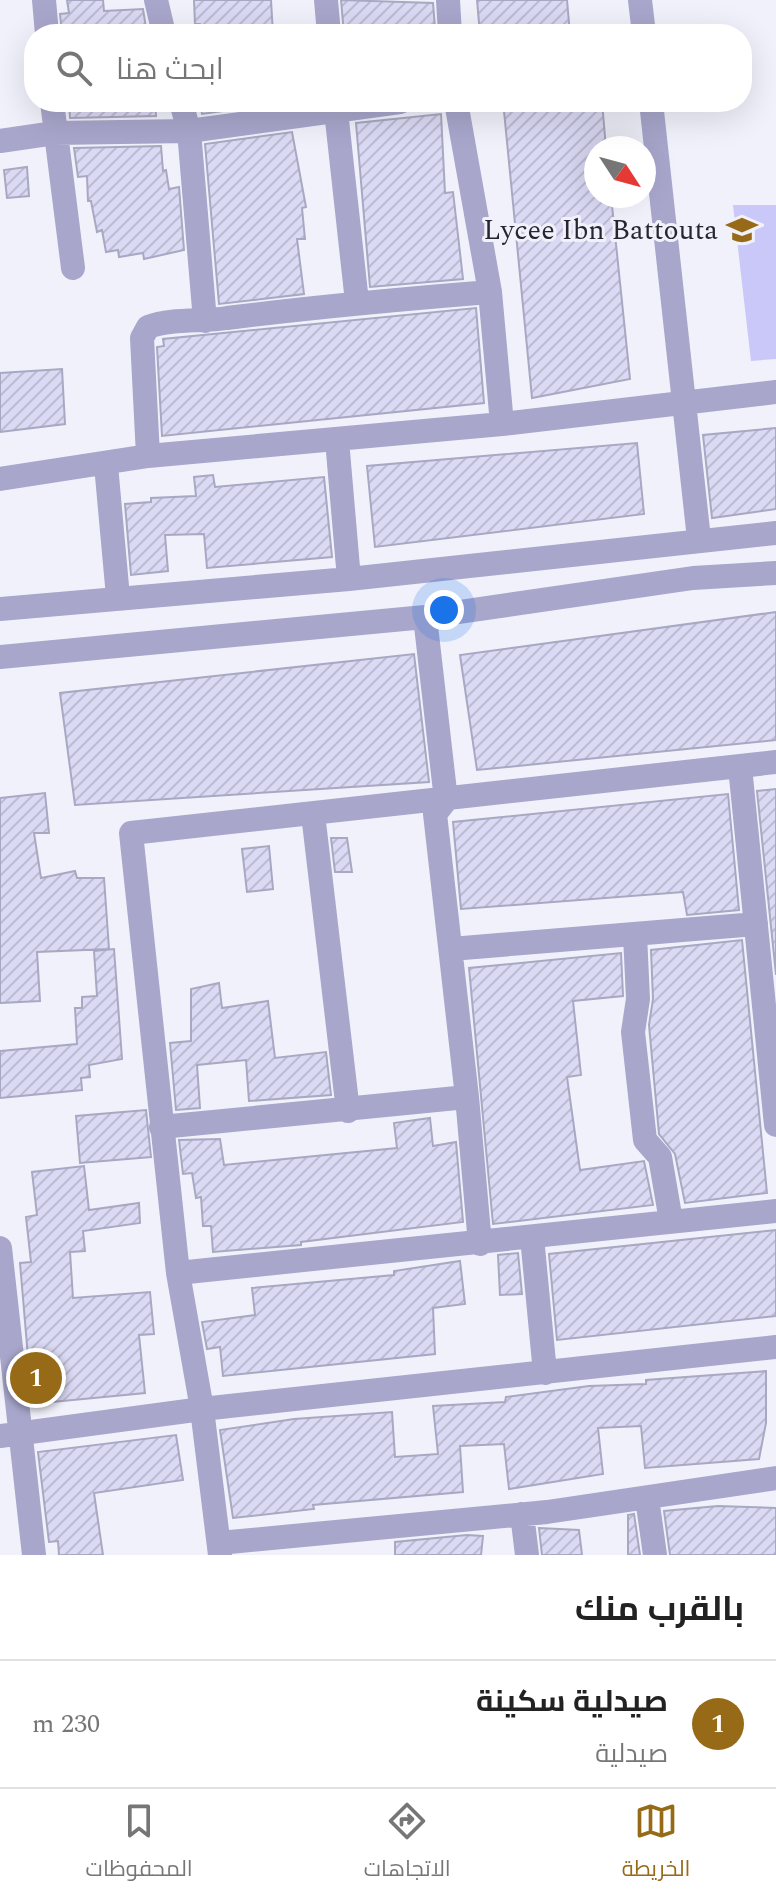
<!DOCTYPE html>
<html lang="ar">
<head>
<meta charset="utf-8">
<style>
	body { margin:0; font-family:Spectral,Cairo,serif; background:#f6f6f6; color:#222; direction:rtl }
	.compass { position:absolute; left:584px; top:136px; width:72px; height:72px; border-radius:50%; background:#fff; box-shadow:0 8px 32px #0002; rotate:126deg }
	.you { position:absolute; left:444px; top:610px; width:28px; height:28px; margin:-20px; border:6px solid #fff; border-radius:50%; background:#1a73e8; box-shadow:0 0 0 12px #1a73e833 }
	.badge { display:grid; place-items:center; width:52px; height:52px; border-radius:50%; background:#966a17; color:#fff; font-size:26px; font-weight:700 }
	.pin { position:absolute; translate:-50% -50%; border:4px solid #fff; box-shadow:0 2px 8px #0006 }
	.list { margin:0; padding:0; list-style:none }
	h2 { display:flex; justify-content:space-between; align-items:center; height:104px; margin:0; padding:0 32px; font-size:34px }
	h2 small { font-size:26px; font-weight:400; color:#767676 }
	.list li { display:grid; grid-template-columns:52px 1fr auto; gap:24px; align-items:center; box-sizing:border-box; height:128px; padding:0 32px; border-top:2px solid #e0e0e0 }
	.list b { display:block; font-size:30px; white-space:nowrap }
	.list p { margin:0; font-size:26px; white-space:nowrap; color:#767676 }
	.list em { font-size:26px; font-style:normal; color:#767676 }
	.icon { flex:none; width:44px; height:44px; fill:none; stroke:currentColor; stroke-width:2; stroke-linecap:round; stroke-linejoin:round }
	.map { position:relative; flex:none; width:776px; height:1555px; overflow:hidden; direction:ltr }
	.search { position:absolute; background:#fff; box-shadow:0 8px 32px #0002; left:24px; right:24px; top:24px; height:88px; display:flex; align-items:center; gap:20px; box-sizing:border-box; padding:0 28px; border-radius:32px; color:#767676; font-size:30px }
	.sheet { height:232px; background:#fff }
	nav { display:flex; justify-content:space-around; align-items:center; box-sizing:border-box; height:112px; border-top:2px solid #e0e0e0; background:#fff; font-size:22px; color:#767676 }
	nav a { display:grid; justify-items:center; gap:4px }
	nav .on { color:#966a17 }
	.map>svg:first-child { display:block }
	.grass { fill:#cac7f9 }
	.building { fill:url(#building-hatch); stroke:#a9a8c2; stroke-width:2 }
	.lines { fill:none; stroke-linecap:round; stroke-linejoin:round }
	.minor { stroke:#a8a6cb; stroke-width:24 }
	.labels { text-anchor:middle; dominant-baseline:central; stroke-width:6; stroke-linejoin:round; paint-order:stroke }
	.poi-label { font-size:28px; fill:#272630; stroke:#f1f1fc; text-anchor:end }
</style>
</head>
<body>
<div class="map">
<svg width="776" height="1555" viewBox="0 0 776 1555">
	<defs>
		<pattern id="building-hatch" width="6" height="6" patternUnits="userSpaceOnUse" patternTransform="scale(2)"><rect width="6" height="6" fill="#dbdaf5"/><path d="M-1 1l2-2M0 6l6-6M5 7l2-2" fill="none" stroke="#bcbbd2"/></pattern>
	</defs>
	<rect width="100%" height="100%" fill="#f1f1fc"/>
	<!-- grass -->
	<path class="grass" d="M733,205H776V359L751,361Z"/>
	<!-- building -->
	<path class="building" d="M67,0H103L104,11L143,9L147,34H62L60,14L69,13Z
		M194,0H271L273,34H202L200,24H195Z
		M341,0L433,3L435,28L429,29V34H344Z
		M477,0H567L570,34H480Z
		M69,102H155L156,116L70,118Z
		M200,102H288L202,114Z
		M564,102H602L606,148H596V196H611L630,379L532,398L504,111Z
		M441,114L445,193L453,192L463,279L370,287L356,123Z
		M292,132L306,207L302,208L305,239H297L304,294L219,304L205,144Z
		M161,146L163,171L166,170L169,189L179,187L184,250L144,259L143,253L119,257L118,250L106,252L102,230L97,232L91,201H88L87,176L78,177L74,148Z
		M27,167L29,196L7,198L4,170Z
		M476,308L484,403L162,436L157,347L164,346L163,339Z
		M62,369L65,424L0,432V373Z
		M776,428V509L712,518L703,435Z
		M637,443L644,514L375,547L367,466Z
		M213,475L215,487L324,477L332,557L207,568L204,534L165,535L168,571L131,575L125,504L151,502V498L196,496L194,477Z
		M776,612V740L477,770L460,655Z
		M414,654L429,782L75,805L60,693Z
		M776,789V975L757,791Z
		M45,793L49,833H34L41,878L75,871L77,878H104L109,949L37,952L40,1001L0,1003V798Z
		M728,794L739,910L687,915L683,892L461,909L453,822Z
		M331,838H347L352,872H335Z
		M269,846L273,889L247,892L242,849Z
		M742,940L767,1193L685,1203L675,1154L659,1134L649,1025L653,999L651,950Z
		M114,949L122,1059L89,1065L90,1077L81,1078L82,1090L0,1098V1051L77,1044L75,1008H82V997L97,996L94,951Z
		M621,953L623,996L573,1001L581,1075L567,1077L580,1170L644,1161L653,1205L493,1224L469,968Z
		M219,983L222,1008L268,1001L275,1058L326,1052L331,1095L249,1101L246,1060L197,1065L200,1108L176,1110L170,1043L191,1041V989Z
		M146,1110L151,1157L80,1163L76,1116Z
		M430,1118L433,1146L456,1142L463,1222L301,1242V1245L213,1252L211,1226H203L201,1197L196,1198L192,1173L183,1174L179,1140L220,1139L224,1165L397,1148L394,1123Z
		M84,1166L89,1210L139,1203L140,1223L83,1231L85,1251L70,1252L73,1298L150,1292L154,1334L139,1335L145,1393L32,1404L20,1263L31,1262L26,1217L37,1215L32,1172Z
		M776,1230V1316L557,1340L549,1254Z
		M518,1253L522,1294L500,1295L498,1255Z
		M460,1261L465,1304L433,1308L435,1354L223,1376L220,1347L207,1349L202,1322L255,1315L252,1288L394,1275V1271Z
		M766,1371V1423L759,1459L645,1468L641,1426L598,1428L603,1474L509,1489L504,1444L460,1446L463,1492L313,1505L314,1509L233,1518L220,1430L294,1419L392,1412L395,1457L438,1454L433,1406L505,1402L506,1397L589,1386L646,1384V1380Z
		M176,1435L183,1480L94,1493L103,1555H59L58,1541L49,1542L38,1452Z
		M718,1506L776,1508V1555H670L664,1511Z
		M634,1514L640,1555H628V1515Z
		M539,1528L579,1530L582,1555H542Z
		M467,1535L483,1536L481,1555H395V1542Z"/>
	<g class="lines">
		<!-- minor -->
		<path class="minor" d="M44,0L47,34
			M156,0L164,34
			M326,0L329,34
			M448,0L450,34
			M640,0L644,34
			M52,102L73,268
			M181,102L189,131L205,321
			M335,102L357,302
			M456,102L490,292L502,424
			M651,102L699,539
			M0,141L55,133L189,131L400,102
			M337,440L349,579
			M148,456L142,338L148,327C173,318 201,322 227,318C315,307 402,299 490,292
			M106,465L118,597
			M0,479L148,456L502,424L776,392
			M0,609L349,579L776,533
			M425,617L446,800L435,814L467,1097L480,1244
			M0,657L425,617L693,578L776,573
			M740,767L776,1125
			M313,814L348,1111
			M635,935L638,999L633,1032L645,1140L660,1157L671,1221
			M451,949L756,924
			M161,1127L467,1097
			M532,1237L545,1373
			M0,1248L34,1555
			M178,1273L776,1211
			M0,1436L202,1409L776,1347
			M647,1498L655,1555
			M522,1514L527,1555
			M219,1543L547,1512L776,1478
			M220,1555L202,1409L178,1273L131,833L776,762"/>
	</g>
	<!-- icons -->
	<defs>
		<symbol id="university-bare" viewBox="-9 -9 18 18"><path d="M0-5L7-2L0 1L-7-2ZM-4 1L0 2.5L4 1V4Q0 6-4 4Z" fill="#966a17" stroke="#f1f1fc" stroke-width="2.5" paint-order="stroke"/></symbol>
	</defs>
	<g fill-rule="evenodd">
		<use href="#university-bare" x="720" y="208" width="44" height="44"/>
	</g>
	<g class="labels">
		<!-- poi labels -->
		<g class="poi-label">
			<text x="718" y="230">Lycee Ibn Battouta</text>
		</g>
	</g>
</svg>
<svg class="compass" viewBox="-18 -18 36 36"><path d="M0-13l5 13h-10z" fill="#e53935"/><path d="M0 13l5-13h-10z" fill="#767676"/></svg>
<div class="you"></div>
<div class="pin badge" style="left:36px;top:1378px">1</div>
<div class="search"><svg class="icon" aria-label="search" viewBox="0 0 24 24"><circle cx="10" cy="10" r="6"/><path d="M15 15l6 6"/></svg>ابحث هنا</div>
</div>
<section class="sheet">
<h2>بالقرب منك<small></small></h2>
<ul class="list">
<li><span class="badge">1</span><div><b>صيدلية سكينة</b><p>صيدلية</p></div><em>230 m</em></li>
</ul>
</section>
<nav>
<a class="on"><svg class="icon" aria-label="map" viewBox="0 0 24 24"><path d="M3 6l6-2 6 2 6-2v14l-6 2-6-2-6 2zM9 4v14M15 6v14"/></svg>الخريطة</a>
<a><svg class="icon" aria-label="directions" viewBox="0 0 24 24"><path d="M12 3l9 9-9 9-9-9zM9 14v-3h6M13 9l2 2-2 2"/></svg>الاتجاهات</a>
<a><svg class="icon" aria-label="saved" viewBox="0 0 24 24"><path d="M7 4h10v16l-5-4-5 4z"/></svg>المحفوظات</a>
</nav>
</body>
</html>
